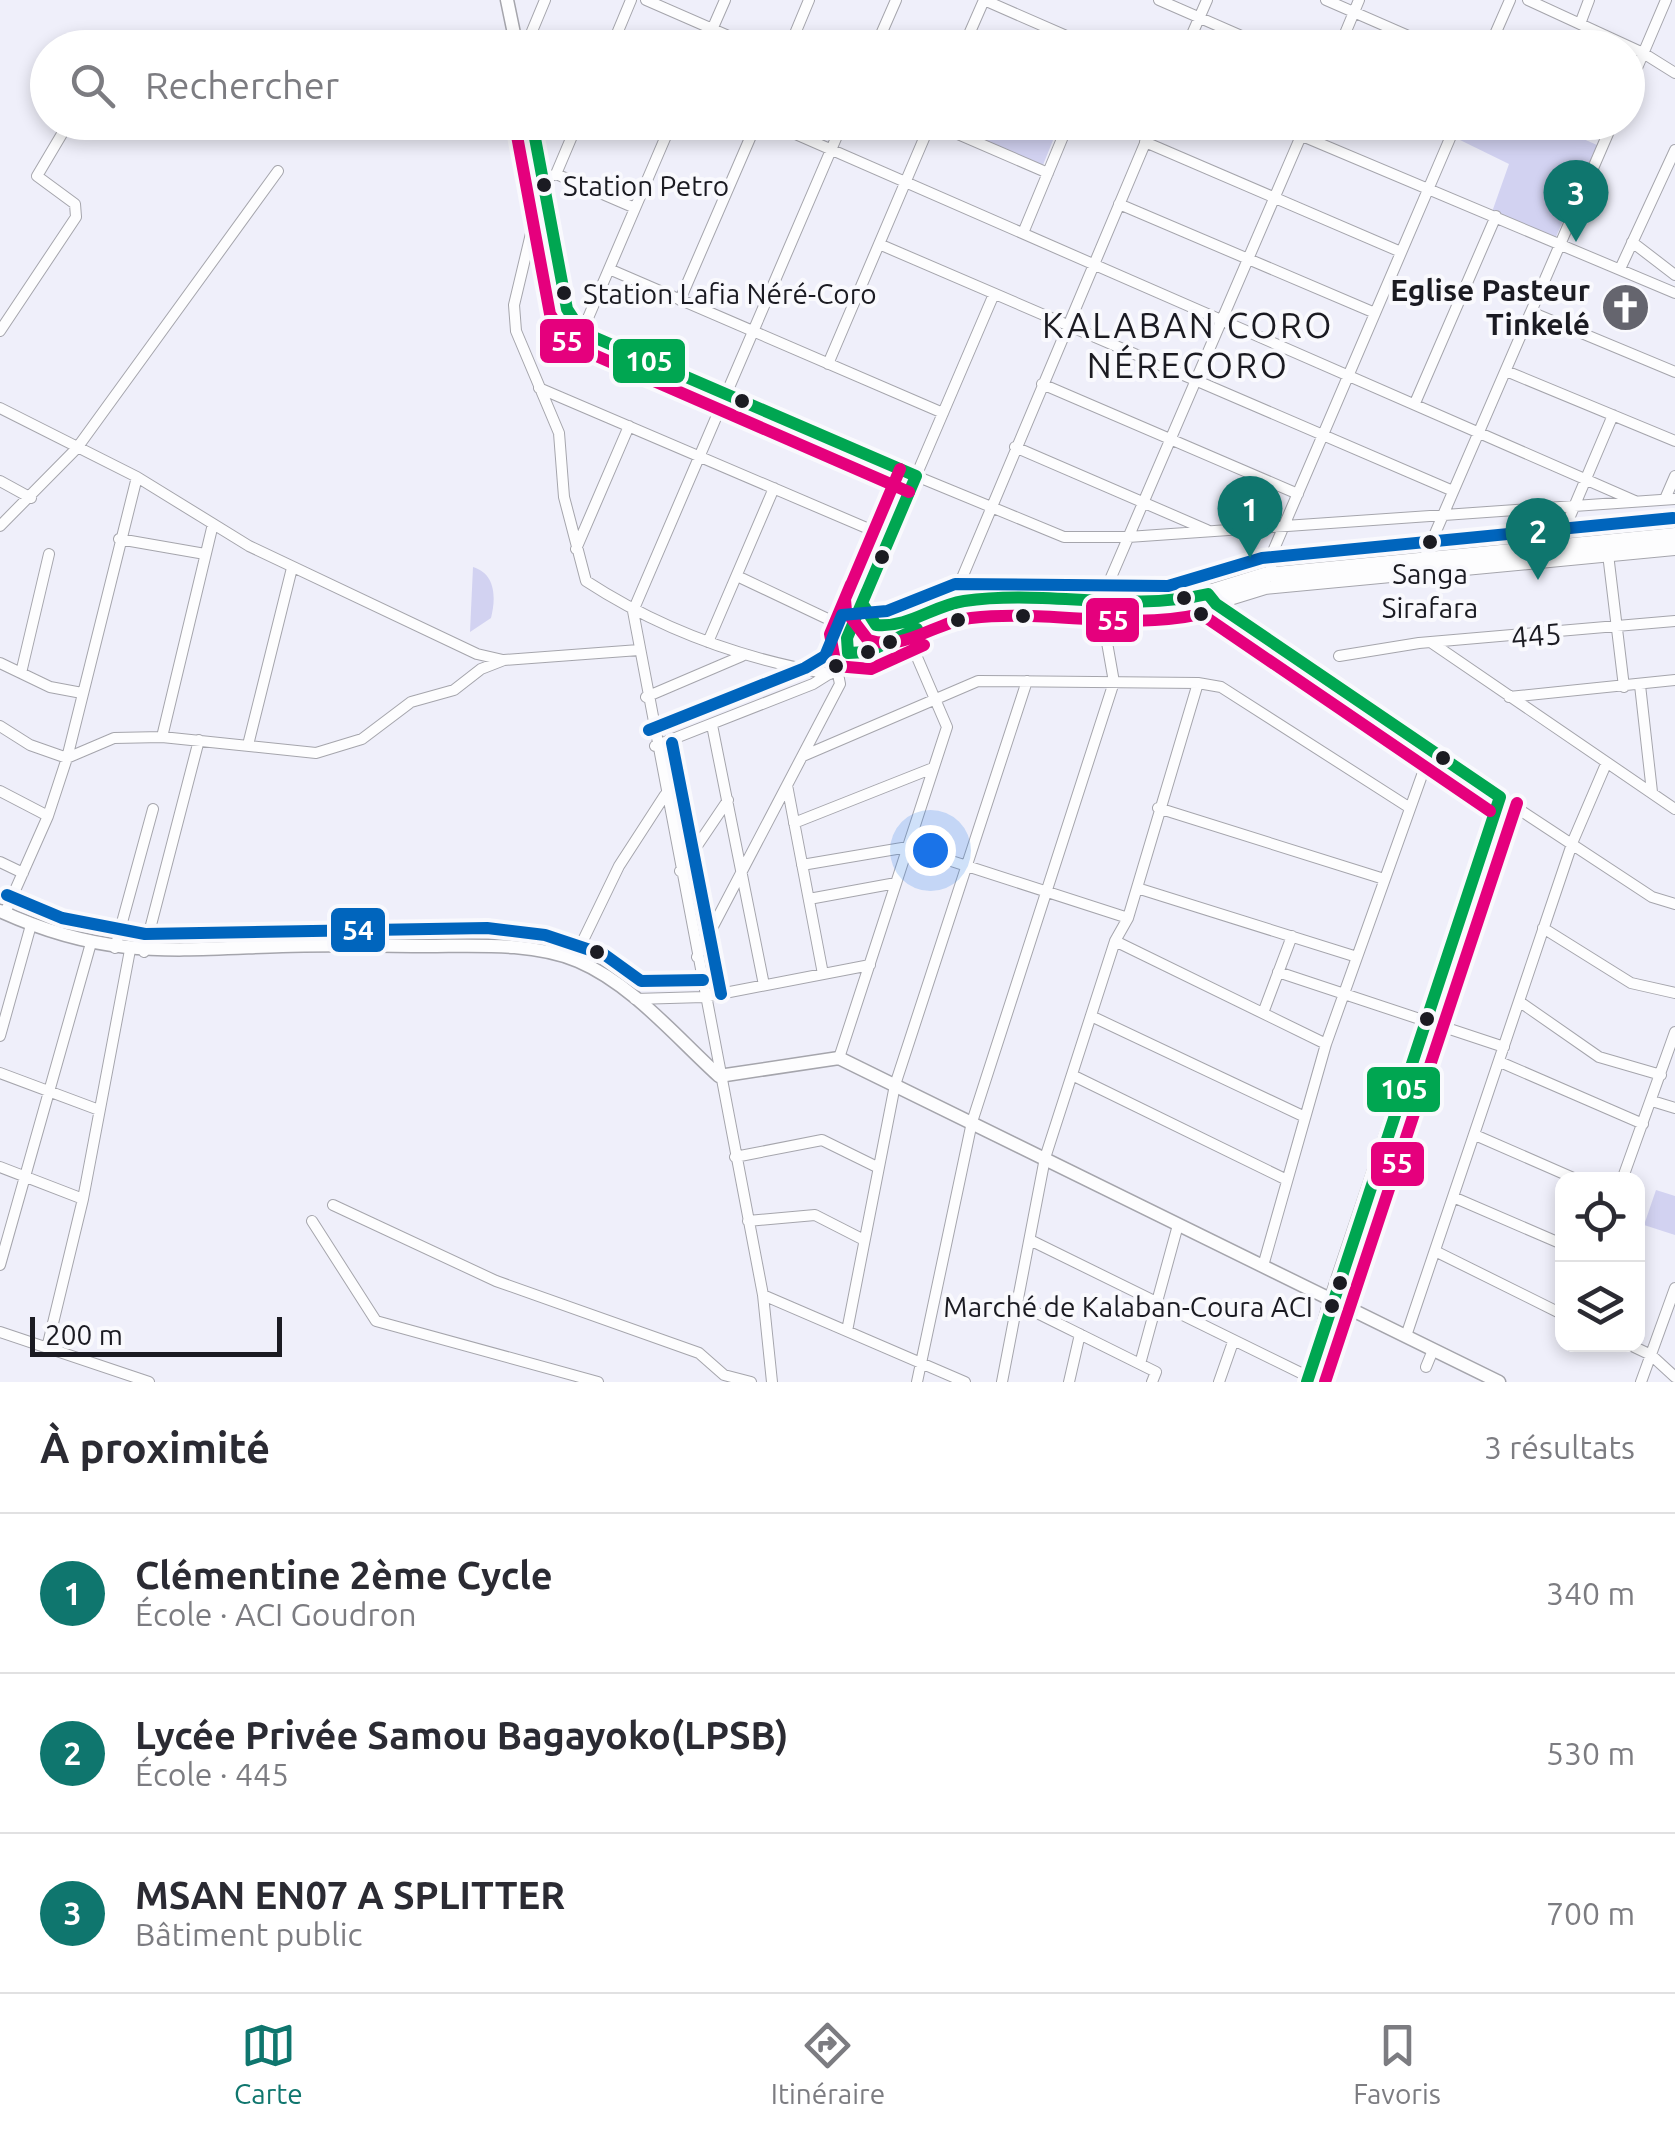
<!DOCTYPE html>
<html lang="fr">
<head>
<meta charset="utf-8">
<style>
	body { margin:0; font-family:Ubuntu,sans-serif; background:#f7f7f7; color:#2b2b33 }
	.controls { position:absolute; right:30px; bottom:30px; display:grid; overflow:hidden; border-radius:20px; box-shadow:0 5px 15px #0003 }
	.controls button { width:90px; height:90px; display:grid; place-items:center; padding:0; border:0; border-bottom:2px solid #e1e1e2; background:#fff; color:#2b2b33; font:50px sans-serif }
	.scale { position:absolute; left:30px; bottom:25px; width:252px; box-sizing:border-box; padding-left:10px; border:5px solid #1b1b22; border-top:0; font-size:28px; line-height:35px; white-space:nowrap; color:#1b1b22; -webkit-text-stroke:8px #f9f9fd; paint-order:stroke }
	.you { position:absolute; left:930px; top:850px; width:35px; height:35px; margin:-25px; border:8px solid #fff; border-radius:50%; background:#1a73e8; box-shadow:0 0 0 15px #1a73e833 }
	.badge { display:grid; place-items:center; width:65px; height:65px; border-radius:50%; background:#0f766e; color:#fff; font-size:32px; font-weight:700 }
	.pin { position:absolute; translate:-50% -82px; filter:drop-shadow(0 2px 5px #0008) }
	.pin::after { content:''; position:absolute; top:52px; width:35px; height:30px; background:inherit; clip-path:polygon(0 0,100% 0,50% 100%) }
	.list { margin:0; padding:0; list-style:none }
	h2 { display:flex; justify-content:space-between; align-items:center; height:130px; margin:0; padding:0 40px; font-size:42px }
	h2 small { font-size:32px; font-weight:400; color:#7c7c81 }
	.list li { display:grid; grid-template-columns:65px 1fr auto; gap:30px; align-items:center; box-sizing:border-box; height:160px; padding:0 40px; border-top:2px solid #e1e1e2 }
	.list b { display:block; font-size:38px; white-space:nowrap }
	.list p { margin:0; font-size:32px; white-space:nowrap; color:#7c7c81 }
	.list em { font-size:32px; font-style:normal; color:#7c7c81 }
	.icon { flex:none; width:55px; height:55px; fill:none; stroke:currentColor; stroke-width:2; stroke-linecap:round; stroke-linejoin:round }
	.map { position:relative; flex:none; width:1675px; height:1382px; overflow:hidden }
	.search { position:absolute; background:#fff; box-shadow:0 5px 15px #0003; left:30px; right:30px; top:30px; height:110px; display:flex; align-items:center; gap:25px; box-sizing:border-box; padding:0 35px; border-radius:55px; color:#7c7c81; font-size:38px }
	.sheet { height:610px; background:#fff }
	nav { display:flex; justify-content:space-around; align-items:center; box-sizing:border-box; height:140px; border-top:2px solid #e1e1e2; background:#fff; font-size:28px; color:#7c7c81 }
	nav a { display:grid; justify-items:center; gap:5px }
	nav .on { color:#0f766e }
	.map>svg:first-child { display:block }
	.green { fill:#d2d2f1 }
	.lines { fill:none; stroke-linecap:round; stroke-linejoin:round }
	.stream { stroke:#aeacdc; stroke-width:2.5 }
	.minor-casing { stroke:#a5a5ac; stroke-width:12 }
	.tertiary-casing { stroke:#a5a5ac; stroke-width:15 }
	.secondary-casing { stroke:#a5a5ac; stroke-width:16 }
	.minor { stroke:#fdfdfe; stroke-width:10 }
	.tertiary { stroke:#fdfdfe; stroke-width:12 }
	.secondary { stroke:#fdfdfe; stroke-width:14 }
	.bus-1-casing { stroke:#f9f9fd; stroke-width:20 }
	.bus-2-casing { stroke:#f9f9fd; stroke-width:20 }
	.bus-3-casing { stroke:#f9f9fd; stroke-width:20 }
	.bus-1 { stroke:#00a651; stroke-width:12 }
	.bus-2 { stroke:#e5007d; stroke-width:12 }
	.bus-3 { stroke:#0065bd; stroke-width:12 }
	.bus-dot { fill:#1b1b22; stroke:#f9f9fd; stroke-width:4 }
	.labels { text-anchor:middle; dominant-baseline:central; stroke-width:8; stroke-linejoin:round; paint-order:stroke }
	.bus-label { font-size:28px; fill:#1b1b22; stroke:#f9f9fd; text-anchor:start }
	.poi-label { font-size:30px; font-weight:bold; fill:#1b1b22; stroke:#f9f9fd; text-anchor:end }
	.street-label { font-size:30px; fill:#1b1b22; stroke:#f9f9fd }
	.quarter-label { font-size:35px; letter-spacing:2.5px; fill:#1b1b22; stroke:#f9f9fd }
	.line-badge { stroke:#f9f9fd; stroke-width:4 }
	.badge-label { font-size:28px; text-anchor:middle; font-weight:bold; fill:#fff }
</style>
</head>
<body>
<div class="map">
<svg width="1675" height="1382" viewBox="0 0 1675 1382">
	<rect width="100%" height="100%" fill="#efeffa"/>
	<!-- green -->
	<path class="green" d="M1545,122L1597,145L1555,239L1492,212L1509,164L1460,140L1468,123Z
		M962,123H1060L1043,165L959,131Z
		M473,567C496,574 496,598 491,618L470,632Z
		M1656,1190L1675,1196V1235L1644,1225Z"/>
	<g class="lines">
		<!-- stream -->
		<path class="stream" d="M1464,782L1484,795L1489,811"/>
		<defs>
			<path id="minor" d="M646,0L756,48
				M1159,0L1269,48
				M1326,0L1436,48
				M1528,0L1643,53L1675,73
				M1580,24L1589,0
				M1493,38L1518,48
				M525,48L545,0
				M611,48L631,0
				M704,48L725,0
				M789,48L809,0
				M875,48L896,0
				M963,48L984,0L1094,48
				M1186,48L1207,0
				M1339,48L1359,0
				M1489,48L1510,0
				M1628,89L1666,0
				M578,122L556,174L544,179L514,305L516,331L559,433L564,497L586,581C661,630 742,659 830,674
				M768,122L1635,501
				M930,122L1048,173
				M1269,122L1675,293
				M1145,142L1401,252
				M556,174L635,208
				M1119,204L1375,313
				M1023,233L1069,122
				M1632,242L1675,275
				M879,244L1453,491
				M609,269L943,413
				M1620,269L1675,150
				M994,294L916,476L1064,537H1128L1675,499
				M680,300L757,122
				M1531,312L1675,372
				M0,331L76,217L75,204L37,176L69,122
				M582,332L672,122
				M828,364L931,122
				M1506,371L1675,441
				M1042,384L1298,494
				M539,388L890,538
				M1415,403L1496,216
				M0,408L137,477L249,546L477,654L503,660
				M1015,447L1207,530
				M0,481L31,498
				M1665,499L1675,476
				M0,526L77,448L278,171
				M119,539L205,554
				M1557,547L1613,415
				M576,549L629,426
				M1608,554L1624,687
				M1424,559L1613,122
				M1271,574V556L1457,122
				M737,576L851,630
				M951,604L1154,122
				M708,642L774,488
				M1432,643L1675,809
				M1339,656L1419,643L1675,621
				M0,663L50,687L82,693
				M21,673L49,554
				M1640,685L1652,792
				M646,697L742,656
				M1509,697L1675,680
				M712,725L764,985
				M0,726L30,745L67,758L114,738L162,737L316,753L362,739L411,702L454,690L481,669L504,660L639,650
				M162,737L213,524
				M248,745L292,568
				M655,746L813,684L837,669L848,653
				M803,756L978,681L1198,683L1221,687L1410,808
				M787,785L823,974
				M0,791L48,816
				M1500,797L1652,897L1675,904
				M1158,808L1384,879
				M794,823L933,768
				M0,862L23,873
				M802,865L908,847L1128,918
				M680,871L728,800
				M1137,888L1357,957
				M809,899L896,883
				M5,913L48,816L67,758L137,477
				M1543,928L1631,983L1675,993
				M1115,941L1326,1044
				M115,948L153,809
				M144,952L199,740
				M697,957L840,684L837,669
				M574,959L619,866L665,795
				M1278,972L1504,1047
				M635,999L704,997L870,965
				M1520,1002L1599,1057L1661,1075
				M1263,1013L1292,936
				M1091,1016L1305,1117
				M0,1036L31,925
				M839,1058L947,727L907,634
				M1500,1062L1643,1124
				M0,1073L99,1110
				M1072,1075L1287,1180
				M1652,1101L1675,1108
				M1475,1135L1578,1180
				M735,1157L822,1140L877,1167
				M0,1167L83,1199
				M1622,1180L1675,1032
				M1453,1197L1562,1244
				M333,1205L496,1281L699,1353L724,1375L751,1382
				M312,1221L376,1321L598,1382
				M748,1221L815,1215L864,1240
				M1032,1241L1309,1377
				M1435,1251L1562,1314
				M0,1265L91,943
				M1263,1266L1326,1044L1431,750
				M763,1295L965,1382
				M1017,1303L1156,1372L1152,1382
				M847,1331L895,1085L1027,681
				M0,1332L149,1382
				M1406,1336L1573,841L1606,764
				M1628,1344L1651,1355L1675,1377
				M47,1348L83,1199L130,950
				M1140,1364L1178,1225
				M1426,1367L1433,1350
				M772,1382L763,1295L633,611L843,122
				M917,1382L972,1122L1114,682L1100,603L1307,122
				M1002,1382L1045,1158L1115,941L1128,918L1198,683
				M1069,1382L1080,1334
				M1219,1382L1233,1342
				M1641,1382L1675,1288"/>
			<path id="tertiary" d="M507,0L517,48
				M532,122L567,309L582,332L916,476L851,630
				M1216,604L1500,797L1331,1299L1307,1382
				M0,911C105,959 171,950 282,946C330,944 379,946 427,946C475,946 532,942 578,961C632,984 676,1037 719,1076L839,1058L1499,1382"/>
			<path id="secondary" d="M1675,535L1264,575L1171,604L958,601L891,628L851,630L845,646L848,653L867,652L966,613L1168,617L1265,587L1675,548
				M862,603L870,620L891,628"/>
		</defs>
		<!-- minor casing -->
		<use href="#minor" class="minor-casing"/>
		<!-- tertiary casing -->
		<use href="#tertiary" class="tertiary-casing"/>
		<!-- secondary casing -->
		<use href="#secondary" class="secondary-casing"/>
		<!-- minor -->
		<use href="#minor" class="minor"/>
		<!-- tertiary -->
		<use href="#tertiary" class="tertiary"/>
		<!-- secondary -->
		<use href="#secondary" class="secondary"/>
		<defs>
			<path id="bus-1" d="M532,122L567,309L582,332L916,476
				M916,476L862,603L876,625C909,628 932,606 964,601C1045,589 1126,613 1208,594L1216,604L1500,797
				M867,591L847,638L848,653L867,652L917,629
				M1307,1382L1500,797"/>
			<path id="bus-2" d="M515,125L550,314L569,344L909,492
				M900,469L845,599L846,611L868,640C906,652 934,622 971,618C1048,609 1125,631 1201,614L1490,811
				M851,584L830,634L836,666L871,669L924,645
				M1325,1382L1517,803"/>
			<path id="bus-3" d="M649,730L805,668L825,656L842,615L887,611L955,584L1168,586L1262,558L1673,518
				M672,743L721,994
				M7,895L62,918L145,934L487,928L545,935L605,955L641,981L703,980"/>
		</defs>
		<!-- bus-1 casing -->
		<use href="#bus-1" class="bus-1-casing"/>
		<!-- bus-2 casing -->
		<use href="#bus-2" class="bus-2-casing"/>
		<!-- bus-3 casing -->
		<use href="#bus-3" class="bus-3-casing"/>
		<!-- bus-1 -->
		<use href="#bus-1" class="bus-1"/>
		<!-- bus-2 -->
		<use href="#bus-2" class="bus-2"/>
		<!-- bus-3 -->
		<use href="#bus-3" class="bus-3"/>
	</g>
	<!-- icons -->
	<defs>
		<symbol id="church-disc" viewBox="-11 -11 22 22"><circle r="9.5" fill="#65656e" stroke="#f9f9fd"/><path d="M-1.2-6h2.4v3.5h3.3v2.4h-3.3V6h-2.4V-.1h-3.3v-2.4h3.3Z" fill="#fff"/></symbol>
	</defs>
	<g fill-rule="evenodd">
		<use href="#church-disc" x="1598" y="280" width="55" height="55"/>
	</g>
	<!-- markers -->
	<g class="bus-dot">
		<circle cx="544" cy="185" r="9"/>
		<circle cx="564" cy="293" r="9"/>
		<circle cx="742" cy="401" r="9"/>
		<circle cx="1430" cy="542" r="9"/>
		<circle cx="882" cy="557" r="9"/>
		<circle cx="1184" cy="598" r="9"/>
		<circle cx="1201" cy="614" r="9"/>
		<circle cx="1023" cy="616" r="9"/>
		<circle cx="958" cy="620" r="9"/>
		<circle cx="890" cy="642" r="9"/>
		<circle cx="868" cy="652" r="9"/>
		<circle cx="836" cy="666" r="9"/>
		<circle cx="1443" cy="758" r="9"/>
		<circle cx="597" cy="952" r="9"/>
		<circle cx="1427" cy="1019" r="9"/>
		<circle cx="1340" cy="1283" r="9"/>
		<circle cx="1332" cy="1306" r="9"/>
	</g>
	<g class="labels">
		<!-- bus labels -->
		<g class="bus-label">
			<text x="563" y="185">Station Petro</text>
			<text x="583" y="293">Station Lafia Néré-Coro</text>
			<text x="1430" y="573" text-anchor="middle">Sanga<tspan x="1430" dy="34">Sirafara</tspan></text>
			<text x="1313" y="1306" text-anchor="end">Marché de Kalaban-Coura ACI</text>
		</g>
		<!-- poi labels -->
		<g class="poi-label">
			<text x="1590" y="290">Eglise Pasteur<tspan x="1590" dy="34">Tinkelé</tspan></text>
		</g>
		<!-- street labels -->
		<g class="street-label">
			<text transform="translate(1536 635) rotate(-5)">445</text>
		</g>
		<!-- quarter labels -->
		<g class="quarter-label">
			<text x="1188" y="325">KALABAN CORO<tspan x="1188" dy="40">NÉRECORO</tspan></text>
		</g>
	</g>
	<g class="line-badge">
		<rect x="538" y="317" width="58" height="48" rx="10" fill="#e5007d"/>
		<rect x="611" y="337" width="76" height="48" rx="10" fill="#00a651"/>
		<rect x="1084" y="596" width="57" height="48" rx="10" fill="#e5007d"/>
		<rect x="329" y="906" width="58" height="48" rx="10" fill="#0065bd"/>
		<rect x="1365" y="1065" width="77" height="49" rx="10" fill="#00a651"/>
		<rect x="1369" y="1140" width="57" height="48" rx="10" fill="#e5007d"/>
	</g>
	<g class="badge-label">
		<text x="567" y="351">55</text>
		<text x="649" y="371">105</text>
		<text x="1113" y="630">55</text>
		<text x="358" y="940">54</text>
		<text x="1404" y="1099">105</text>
		<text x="1397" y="1173">55</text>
	</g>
</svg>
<div class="controls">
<button><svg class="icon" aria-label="locate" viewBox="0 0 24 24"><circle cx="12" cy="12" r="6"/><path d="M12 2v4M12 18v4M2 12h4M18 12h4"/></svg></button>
<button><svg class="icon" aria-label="layers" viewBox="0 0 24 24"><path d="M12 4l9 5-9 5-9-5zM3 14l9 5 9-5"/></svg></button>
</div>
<div class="scale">200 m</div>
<div class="you"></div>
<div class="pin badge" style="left:1250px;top:558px">1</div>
<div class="pin badge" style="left:1538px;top:580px">2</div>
<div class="pin badge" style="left:1576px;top:242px">3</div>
<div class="search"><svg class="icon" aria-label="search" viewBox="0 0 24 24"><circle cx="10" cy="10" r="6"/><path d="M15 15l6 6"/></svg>Rechercher</div>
</div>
<section class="sheet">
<h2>À proximité<small>3 résultats</small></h2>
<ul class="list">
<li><span class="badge">1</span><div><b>Clémentine 2ème Cycle</b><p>École · ACI Goudron</p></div><em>340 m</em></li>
<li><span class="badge">2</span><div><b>Lycée Privée Samou Bagayoko(LPSB)</b><p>École · 445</p></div><em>530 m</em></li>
<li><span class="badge">3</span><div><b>MSAN EN07 A SPLITTER</b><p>Bâtiment public</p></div><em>700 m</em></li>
</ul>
</section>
<nav>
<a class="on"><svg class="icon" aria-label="map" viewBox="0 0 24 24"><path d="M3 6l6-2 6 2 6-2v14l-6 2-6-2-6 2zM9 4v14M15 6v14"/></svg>Carte</a>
<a><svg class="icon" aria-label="directions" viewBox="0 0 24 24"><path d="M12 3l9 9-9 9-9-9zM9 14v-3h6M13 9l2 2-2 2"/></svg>Itinéraire</a>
<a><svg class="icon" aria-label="saved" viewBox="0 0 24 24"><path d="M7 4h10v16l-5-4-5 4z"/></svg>Favoris</a>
</nav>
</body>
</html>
